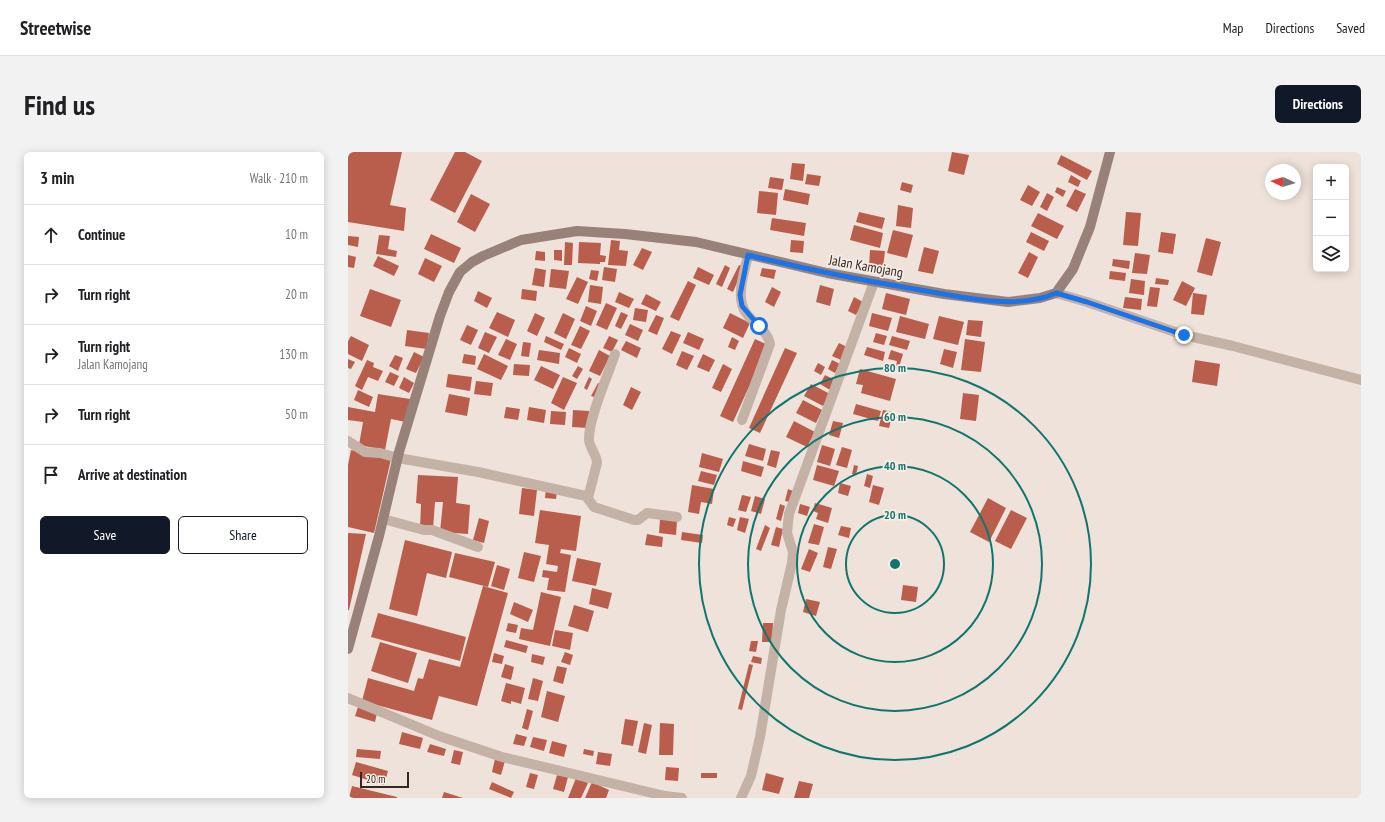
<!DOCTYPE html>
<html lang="en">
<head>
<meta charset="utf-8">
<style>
	body { margin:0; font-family:"PT Sans Narrow",sans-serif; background:#f2f2f2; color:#202124 }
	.controls { position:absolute; right:12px; top:12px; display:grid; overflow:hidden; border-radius:6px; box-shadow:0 2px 10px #0003 }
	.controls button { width:36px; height:36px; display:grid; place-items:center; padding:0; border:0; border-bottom:1px solid #e0e0e0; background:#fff; color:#202124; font:20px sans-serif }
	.compass { position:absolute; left:917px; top:12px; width:36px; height:36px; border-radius:50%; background:#fff; box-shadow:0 2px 10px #0003; rotate:274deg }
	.scale { position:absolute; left:12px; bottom:10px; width:49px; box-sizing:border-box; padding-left:4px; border:2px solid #322927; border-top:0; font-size:11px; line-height:14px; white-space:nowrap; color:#322927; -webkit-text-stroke:3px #f7ede5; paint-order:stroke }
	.stop { position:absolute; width:12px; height:12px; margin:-9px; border:3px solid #1a73e8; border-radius:50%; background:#fff }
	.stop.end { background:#1a73e8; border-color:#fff; box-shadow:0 1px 4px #0008 }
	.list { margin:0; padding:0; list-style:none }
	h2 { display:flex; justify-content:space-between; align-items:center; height:52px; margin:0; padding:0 16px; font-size:17px }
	h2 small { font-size:13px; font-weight:400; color:#757577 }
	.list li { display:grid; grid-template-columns:26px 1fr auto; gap:12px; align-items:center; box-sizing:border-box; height:60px; padding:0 16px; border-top:1px solid #e0e0e0 }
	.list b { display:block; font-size:15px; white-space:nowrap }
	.list p { margin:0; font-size:13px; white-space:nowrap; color:#757577 }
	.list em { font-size:13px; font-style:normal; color:#757577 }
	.actions { display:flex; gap:8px; padding:12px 16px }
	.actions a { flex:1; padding:9px 0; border:1px solid #111827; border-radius:6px; text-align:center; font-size:14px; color:#111827 }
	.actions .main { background:#111827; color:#fff }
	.icon { flex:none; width:22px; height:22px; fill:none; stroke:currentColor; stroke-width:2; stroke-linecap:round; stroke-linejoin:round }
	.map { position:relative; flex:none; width:1013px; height:646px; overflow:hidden; border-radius:6px }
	header { display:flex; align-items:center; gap:24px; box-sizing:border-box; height:56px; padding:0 20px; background:#fff; border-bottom:1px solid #e0e0e0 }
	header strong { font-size:19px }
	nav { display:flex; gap:22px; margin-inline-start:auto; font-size:14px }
	.intro { display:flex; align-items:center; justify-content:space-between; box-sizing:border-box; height:96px; padding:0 24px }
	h1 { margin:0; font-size:28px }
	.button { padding:10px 18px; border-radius:6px; background:#111827; color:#fff; font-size:14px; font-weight:700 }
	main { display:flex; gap:24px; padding:0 24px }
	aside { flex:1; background:#fff; border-radius:6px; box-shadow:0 2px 10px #0003 }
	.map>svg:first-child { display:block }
	.building { fill:#b95d4d }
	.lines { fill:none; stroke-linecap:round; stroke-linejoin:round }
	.minor { stroke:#c5b2a7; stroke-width:10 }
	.secondary { stroke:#988179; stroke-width:10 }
	.route { stroke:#1a73e8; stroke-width:5 }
	.ring { fill:none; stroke:#0f766e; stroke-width:2 }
	.labels { text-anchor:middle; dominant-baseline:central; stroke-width:3.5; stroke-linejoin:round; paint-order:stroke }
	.street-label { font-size:14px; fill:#322927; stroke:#f7ede5 }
	.centre { fill:#0f766e; stroke:#f7ede5; stroke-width:2 }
	.ring-label { font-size:12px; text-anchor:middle; font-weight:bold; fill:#0f766e; stroke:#f7ede5; stroke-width:3.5; stroke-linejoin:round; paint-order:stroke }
</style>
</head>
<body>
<header>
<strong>Streetwise</strong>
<nav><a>Map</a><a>Directions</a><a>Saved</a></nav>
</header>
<div class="intro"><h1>Find us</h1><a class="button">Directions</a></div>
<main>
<aside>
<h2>3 min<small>Walk · 210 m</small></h2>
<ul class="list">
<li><svg class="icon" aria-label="ahead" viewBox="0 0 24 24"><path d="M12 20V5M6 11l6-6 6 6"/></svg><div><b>Continue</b></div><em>10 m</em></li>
<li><svg class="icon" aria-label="right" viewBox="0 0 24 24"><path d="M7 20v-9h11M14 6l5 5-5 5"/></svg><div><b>Turn right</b></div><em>20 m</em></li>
<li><svg class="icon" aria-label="right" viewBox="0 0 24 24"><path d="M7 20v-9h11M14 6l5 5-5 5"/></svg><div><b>Turn right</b><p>Jalan Kamojang</p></div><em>130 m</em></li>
<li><svg class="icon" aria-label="right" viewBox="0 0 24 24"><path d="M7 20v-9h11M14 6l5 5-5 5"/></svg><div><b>Turn right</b></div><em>50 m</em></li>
<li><svg class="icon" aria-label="arrive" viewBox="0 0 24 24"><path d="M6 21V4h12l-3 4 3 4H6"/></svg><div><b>Arrive at destination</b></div></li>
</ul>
<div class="actions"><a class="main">Save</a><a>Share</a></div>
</aside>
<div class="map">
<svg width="1013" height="646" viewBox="0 0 1013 646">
	<rect width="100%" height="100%" fill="#eee2da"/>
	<!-- building -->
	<path class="building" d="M0,0H54L42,53L58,56L56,79L0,70Z
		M107,0H117L134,9L107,61L82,48Z
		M604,0L621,3L616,23L600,19Z
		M713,3L744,19L739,28L709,12Z
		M444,11L457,12L455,29L442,27Z
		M459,22L473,24L471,34L457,32Z
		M723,23L733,29L730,35L720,30Z
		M422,25L436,27L434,38L420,36Z
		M554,30L565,33L563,41L552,38Z
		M680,33L692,40L684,54L672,48Z
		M709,35L718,39L715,45L707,40Z
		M437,37L462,42L460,53L435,48Z
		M727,37L738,42L729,60L718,54Z
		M411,39L430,41L428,63L409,61Z
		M699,41L706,45L699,59L692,55Z
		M123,42L142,52L127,80L109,70Z
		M550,53L565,56L563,76L548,74Z
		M511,60L537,66L534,77L508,70Z
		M778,60L793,61L790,94L775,93Z
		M690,61L716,74L709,87L683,74Z
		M424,66L458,71L456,84L422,78Z
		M506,73L535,81L532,96L502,88Z
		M545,78L565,83L559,106L539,101Z
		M683,80L701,89L696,99L678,90Z
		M813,80L828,82L825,102L810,100Z
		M83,82L113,96L106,111L76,97Z
		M31,83L42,84L40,97L49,99L48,105L28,102Z
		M0,84L11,85L10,95L0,93Z
		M858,86L873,90L864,124L849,120Z
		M263,88L272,89L271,98L280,99L278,114L260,113Z
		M443,88L456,89L455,101L442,100Z
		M217,90L225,91L224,113H216Z
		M231,90L253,91L252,103L258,104L257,110H252V112L230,111Z
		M576,95L591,99L585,122L570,119Z
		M294,96L304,100L295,118L285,113Z
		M206,98H214V109L206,108Z
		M522,98L537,99L535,116L521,115Z
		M188,99L197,100V109L187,108Z
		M681,100L690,105L680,126L670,121Z
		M787,101L802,103L799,122L784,121Z
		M0,103L8,105L6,116L0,115Z
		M30,104L51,114L46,124L25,114Z
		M77,106L94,114L86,130L70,122Z
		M765,107L782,109L781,117L764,114Z
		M377,113L382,116L374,135L368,132Z
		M391,113L396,115L385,140L379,137Z
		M256,115L269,117L267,130L254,128Z
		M350,115L366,123L361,133L345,126Z
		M187,116L198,118L196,135L184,133Z
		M414,116L428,118L426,127L412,124Z
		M203,117L221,119L218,137L201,135Z
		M243,118L251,119L249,129L241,127Z
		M762,119L778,121L777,129L761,127Z
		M229,125L240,130L230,152L218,147Z
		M808,126L821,128L820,133L807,132Z
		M783,127L797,129L796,143L781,141Z
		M340,129L348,133L331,169L322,165Z
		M834,129L847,136L838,154L825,148Z
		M242,133L255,135L253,152L240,150Z
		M472,133L486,137L482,154L468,150Z
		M424,135L433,140L426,155L417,150Z
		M802,135L812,136L809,155L799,154Z
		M22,137L53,148L43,175L12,164Z
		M174,137L189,139L188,149L173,147Z
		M130,139L144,146L139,156L126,149Z
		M271,140L286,147L281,156L267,150Z
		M538,141L562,147L558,163L534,157Z
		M845,141L859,143L856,163L843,162Z
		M298,142L313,150L308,159L293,152Z
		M506,145L515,150L508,163L500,159Z
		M777,145L794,147L793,158L775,156Z
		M258,151L269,156L259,178L248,173Z
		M238,154L249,159L243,174L232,169Z
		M287,156L300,158L298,170L285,168Z
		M149,160L167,168L160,185L141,176Z
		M273,160L280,163L273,177L267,174Z
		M187,161L197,166L189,184L179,179Z
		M215,161L227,167L218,187L206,181Z
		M382,161L402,171L395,186L375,176Z
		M524,161L544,166L540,179L521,174Z
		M308,163L316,166L309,183L300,179Z
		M552,164L581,172L577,187L548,180Z
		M591,164L616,170L610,193L585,187Z
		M620,168L635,169L633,185L618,183Z
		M282,172L295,178L290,189L277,183Z
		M119,173L130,178L123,193L112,188Z
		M232,174L242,179L233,197L223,193Z
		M59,178L81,181L79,197L57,194Z
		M323,179L333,183L324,202L314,197Z
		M137,180L149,185L141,201L130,196Z
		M340,180L356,187L351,198L335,191Z
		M528,181L539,184L536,193L525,190Z
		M3,184L21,193L14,209L0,202V189Z
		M198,184L216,192L213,198L196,190Z
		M261,184L270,188L264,200L255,196Z
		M544,184L562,189L559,198L541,193Z
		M384,185L391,189L387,198L380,195Z
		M158,187L169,192L162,208L150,203Z
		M407,187L420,193L385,270L372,264Z
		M617,187L637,190L633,220L613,218Z
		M278,189L293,196L289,206L273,198Z
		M175,190L183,191L181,205L173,204Z
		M491,191L499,195L493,208L484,204Z
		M519,195L537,200L535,209L516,203Z
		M221,196L233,202L229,211L217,205Z
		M437,196L449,201L412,281L401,276Z
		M596,197L609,200L605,216L592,212Z
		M191,198L212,201L211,212L189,208Z
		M251,198L262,204L252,224L241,219Z
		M543,198L555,202L551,215L548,214L549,209L540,207Z
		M334,199L346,204L339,218L328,213Z
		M66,200L76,205L68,221L58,217Z
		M116,202L128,204L127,213L114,211Z
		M136,202L160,214L153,228L129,217Z
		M355,202L367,208L361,220L349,215Z
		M47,203L55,206L50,219L41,214Z
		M0,207L7,210L3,217L0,216Z
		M19,208L26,211L25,215L35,219L30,229L20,225L14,238L7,234Z
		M484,208L492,212L487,221L480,217Z
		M847,208L872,212L869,234L844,230Z
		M470,211L477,215L473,223L466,219Z
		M166,212L182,213L181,224L165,223Z
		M375,212L384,217L373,240L364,236Z
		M193,214L212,223L205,237L186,228Z
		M230,214L235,217L229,227L224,224Z
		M512,217L548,227L542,249L513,241L515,233L508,232Z
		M42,220L51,224L46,234L37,230Z
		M100,222L124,225L122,239L98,235Z
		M477,223L487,228L482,238L472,232Z
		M56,225L66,231L61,241L51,236Z
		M215,225L229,231L216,258L203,251Z
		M241,225L244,227L239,238L236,236Z
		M128,229L145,231L143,244L126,242Z
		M250,231L255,233L249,246L243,244Z
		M463,232L482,242L475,254L456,244Z
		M283,235L293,240L284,258L275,253Z
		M10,238L25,245L21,255L6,248Z
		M615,241L631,243L628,269L612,267Z
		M30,242L62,247L58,270L43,267L37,298L11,293L15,270L0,268V255L27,260Z
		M101,242L122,246L119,264L97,260Z
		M455,248L474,258L468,271L448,261Z
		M508,252L533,259L530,269L505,262Z
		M158,255L172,257L170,268L156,266Z
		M181,255L198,258L196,271L179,268Z
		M225,258L241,259L240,276L224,275Z
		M535,258L545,260L541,276L531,274Z
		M203,259L218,260L217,273L202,272Z
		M446,269L467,280L459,295L438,285Z
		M485,269L495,271L491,286L481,283Z
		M401,292L418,297L415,309L397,304Z
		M474,293L487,297L482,314L469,310Z
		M494,295L504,298L499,316L488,313Z
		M3,298L43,307L26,381L0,375V313Z
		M423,298L432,300L428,316L419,313Z
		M354,301L375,307L371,320L351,315Z
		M395,309L416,315L413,325L393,319Z
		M469,313L491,319L486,334L465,328Z
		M506,313L510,314L508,323L504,322Z
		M353,319L369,323L366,333L350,329Z
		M519,322L525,324L522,336L516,334Z
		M70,323L110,325L108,351L122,353L120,382L92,380L95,350H87L85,377H72L73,352L68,351Z
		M492,331L503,334L500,344L490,341Z
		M344,333L366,337L364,352L353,350L351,362L340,360Z
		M525,333L536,336L531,353L521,350Z
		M174,336L189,338L186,364L171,362Z
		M198,337L209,338L208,347L197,346Z
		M440,337L445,339L442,350L437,349Z
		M394,343L403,345L398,360L390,358Z
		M407,344L417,347L413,362L403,359Z
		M640,346L658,356L641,390L622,380Z
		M467,351L484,356L480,371L468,367L470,361L465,359Z
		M432,352L437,354L433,369L428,367Z
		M452,352L462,355L459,364L450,361Z
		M192,358L233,364L228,399L213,397L212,401L223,403L217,440L199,438L201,426L194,425L195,418L209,420L210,414L198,412L201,393L187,391Z
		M663,358L679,366L663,397L647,389Z
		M381,365L388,367L385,375L379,373Z
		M392,365L401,367L397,381L389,378Z
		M131,366L141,369L136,391L125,388Z
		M312,367L329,369L328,383L311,381Z
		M466,372L476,375L471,393L460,391Z
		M417,373L422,376L413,399L408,397Z
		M493,374L503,376L501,386L490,383Z
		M428,375L435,377L431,395L423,393Z
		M334,380L355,383L354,391L333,388Z
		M0,381L18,382L1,458H0Z
		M299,382L315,385L314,395L297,393Z
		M57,388L104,400L98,426L79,421L69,464L41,457Z
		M480,395L489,397L483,417L475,415Z
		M461,397L470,401L462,420L453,417Z
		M176,400L193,404L186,430L170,426Z
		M107,401L147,410L140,435L101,425Z
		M229,406L253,411L248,434L224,429Z
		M149,413L162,417L156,438L143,434Z
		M555,433L570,435L568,450L553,448Z
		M135,434L160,441L129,554L91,544L84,568L14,549L20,526L66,539L70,526L75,527L81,507L112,515Z
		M244,436L264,441L260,457L241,452Z
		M193,440L213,445L202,494L171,487L173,476L185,478Z
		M458,447L472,450L468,464L455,460Z
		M166,450L185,458L180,470L162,462Z
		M226,453L246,459L240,480L220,474Z
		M30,461L118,485L112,509L23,485Z
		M160,471L170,473L168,481L158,479Z
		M415,471H425L424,490H414Z
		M207,478L225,481L222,498L204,494Z
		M158,488L180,494L178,501L156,495Z
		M403,489H410L408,500L401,499Z
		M32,490L69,501L60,531L23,519Z
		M217,500L225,503L222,513L213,510Z
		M146,501L156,504L154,512L144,510Z
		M184,502L197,505L195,513L183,510Z
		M405,504L414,506L413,512L403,510Z
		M157,512L166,515L163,528L153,525Z
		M401,512L405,513L394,558L390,557Z
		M209,514L219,516L215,532L205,529Z
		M185,526L195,529L190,549L180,547Z
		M158,531L177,536L173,552L163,549V552L153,549Z
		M199,539L217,544L210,570L193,565Z
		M10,555L29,561L27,570L7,564Z
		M179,557L185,559L180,578L174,576Z
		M277,567L290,569L285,594L273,592Z
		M296,571L304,573L298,602L290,600Z
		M312,571L326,572L325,603H311Z
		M54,580L75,586L72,597L51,592Z
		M168,582L179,585L176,594L165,592Z
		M185,585L199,588L196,599L182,595Z
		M204,589L219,593L216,605L201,601Z
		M82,592L98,597L96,604L79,600Z
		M9,597L33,599L32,607L8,605Z
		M236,597L246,599L245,604L235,602Z
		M106,598L115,600L112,613L103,611Z
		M250,600L264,602L262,614L248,612Z
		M147,607L157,609L153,623L144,620Z
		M8,610L40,619L36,633L4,623Z
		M318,615L331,616L330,629L317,628Z
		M182,621L190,623L186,637L178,635Z
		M353,621H369V626H353Z
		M418,621L436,626L431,642L414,638Z
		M209,623L220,625L216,640L205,637Z
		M228,626L240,631L233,646H220Z
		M451,629L465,632L461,646H446Z
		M144,630L166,640L163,646L141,637Z
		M244,630L261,638L258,646H237Z
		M4,634L49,645V646H1Z
		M96,640L115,646H94Z"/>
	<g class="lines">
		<!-- minor -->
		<path class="minor" d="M708,141L739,150L836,183L885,194L1013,228
			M394,268L422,192C419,175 397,168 394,152C390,137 397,118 400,103
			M0,289L17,300L32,301L50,306L130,320L238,344L246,355L286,368H290L299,361L329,365
			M240,346L249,311C249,303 242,297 241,288C240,268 260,223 267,202
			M35,367L76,378H84L130,395
			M0,546L91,584L154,605L317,644L334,646
			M393,646L403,624L412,585L433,458L444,411L445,400L439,381L441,362L526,130"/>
		<!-- secondary -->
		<path class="secondary" d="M0,497L31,384L51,300L92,164L101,140L112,120L124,110L135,104L173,88L229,79L277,82L348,90L479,121L596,142L660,150L692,146L708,141L725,117L742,75L762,0"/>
	</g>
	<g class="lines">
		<!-- route -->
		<path class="route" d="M411,174L394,154L392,143L400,103C453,116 507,127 561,136C605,143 667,160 708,141L739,150L836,183"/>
	</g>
	<!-- distance rings -->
	<g class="ring">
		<circle cx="547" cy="412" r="49"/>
		<circle cx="547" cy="412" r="98"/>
		<circle cx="547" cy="412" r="147"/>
		<circle cx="547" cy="412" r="196"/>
	</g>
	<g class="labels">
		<!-- street labels -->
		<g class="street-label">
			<text transform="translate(518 114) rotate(10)">Jalan Kamojang</text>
		</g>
	</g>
	<circle cx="547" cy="412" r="6" class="centre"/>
	<g class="ring-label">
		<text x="547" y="220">80 m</text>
		<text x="547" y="269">60 m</text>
		<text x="547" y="318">40 m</text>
		<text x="547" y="367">20 m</text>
	</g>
</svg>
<div class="controls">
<button>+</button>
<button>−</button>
<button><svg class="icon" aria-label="layers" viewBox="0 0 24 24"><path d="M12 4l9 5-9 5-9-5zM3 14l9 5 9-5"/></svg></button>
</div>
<svg class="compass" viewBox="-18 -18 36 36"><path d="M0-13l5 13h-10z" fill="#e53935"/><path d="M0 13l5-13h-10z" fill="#757577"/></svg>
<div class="scale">20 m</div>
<div class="stop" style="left:411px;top:174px"></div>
<div class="stop end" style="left:836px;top:183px"></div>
</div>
</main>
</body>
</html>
